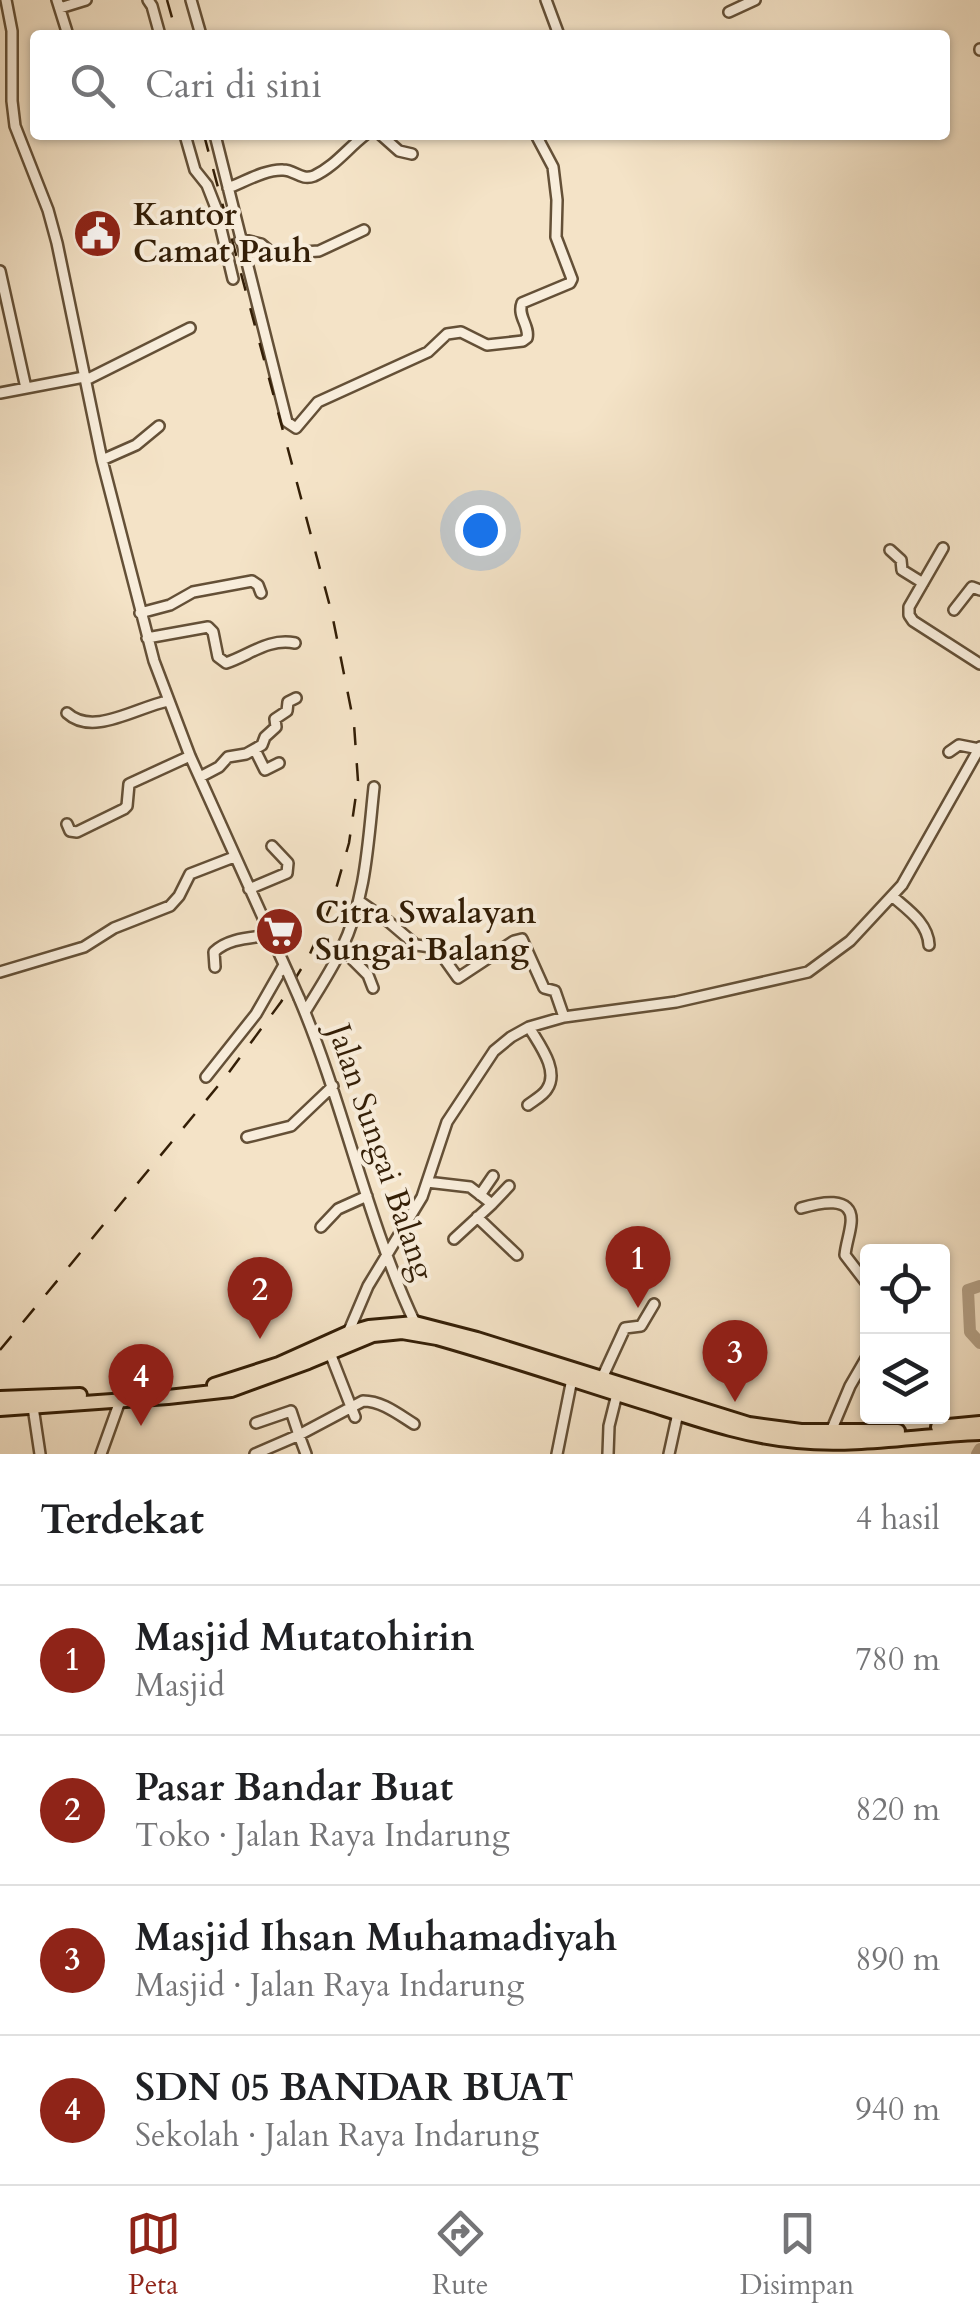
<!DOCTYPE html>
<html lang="id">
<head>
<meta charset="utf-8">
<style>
	body { margin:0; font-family:Cardo,serif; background:#f6f6f6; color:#202124 }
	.controls { position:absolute; right:30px; bottom:30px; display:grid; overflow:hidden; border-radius:10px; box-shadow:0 2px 8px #0004 }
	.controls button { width:90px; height:90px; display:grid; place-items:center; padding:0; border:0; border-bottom:2px solid #e0e0e0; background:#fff; color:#202124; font:50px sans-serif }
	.you { position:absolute; left:480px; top:530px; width:35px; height:35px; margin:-25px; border:8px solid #fff; border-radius:50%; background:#1a73e8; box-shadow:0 0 0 15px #1a73e833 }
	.badge { display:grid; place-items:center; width:65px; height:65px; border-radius:50%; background:#8f2418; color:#fff; font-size:32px; font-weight:700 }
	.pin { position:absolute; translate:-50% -82px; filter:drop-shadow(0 2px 5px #0008) }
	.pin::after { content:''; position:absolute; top:52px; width:35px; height:30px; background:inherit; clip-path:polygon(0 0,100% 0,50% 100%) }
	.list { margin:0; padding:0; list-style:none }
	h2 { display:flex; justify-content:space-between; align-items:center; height:130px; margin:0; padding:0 40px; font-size:42px }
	h2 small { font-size:32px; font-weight:400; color:#757577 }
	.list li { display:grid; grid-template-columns:65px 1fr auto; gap:30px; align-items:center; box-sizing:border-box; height:150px; padding:0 40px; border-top:2px solid #e0e0e0 }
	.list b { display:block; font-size:38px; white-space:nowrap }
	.list p { margin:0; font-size:32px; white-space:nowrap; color:#757577 }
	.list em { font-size:32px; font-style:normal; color:#757577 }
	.icon { flex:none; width:55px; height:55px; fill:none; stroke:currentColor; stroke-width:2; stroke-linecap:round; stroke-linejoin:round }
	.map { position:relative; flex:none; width:980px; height:1454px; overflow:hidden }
	.search { position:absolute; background:#fff; box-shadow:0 2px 8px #0004; left:30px; right:30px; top:30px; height:110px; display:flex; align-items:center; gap:25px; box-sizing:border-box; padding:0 35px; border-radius:10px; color:#757577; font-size:38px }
	.sheet { height:730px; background:#fff }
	nav { display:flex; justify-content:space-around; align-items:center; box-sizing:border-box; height:140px; border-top:2px solid #e0e0e0; background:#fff; font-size:28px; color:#757577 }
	nav a { display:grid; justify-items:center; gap:5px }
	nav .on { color:#8f2418 }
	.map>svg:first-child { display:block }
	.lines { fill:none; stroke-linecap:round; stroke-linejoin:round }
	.river { stroke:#b3a086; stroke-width:12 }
	.minor-casing { stroke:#645037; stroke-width:14 }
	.highway-casing { stroke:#341f07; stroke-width:18 }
	.minor { stroke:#f8eddb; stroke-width:9 }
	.highway { stroke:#f4e3c7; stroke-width:12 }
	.rail { stroke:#341f07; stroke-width:2.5; stroke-dasharray:18 18; stroke-linecap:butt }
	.minor-bridge-casing { stroke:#645037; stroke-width:14; stroke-linecap:butt }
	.minor-bridge { stroke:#f8eddb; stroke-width:9 }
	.labels { text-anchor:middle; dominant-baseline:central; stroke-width:8; stroke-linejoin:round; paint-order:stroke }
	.poi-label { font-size:32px; font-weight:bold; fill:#341f07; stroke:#f8eddb; text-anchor:start }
	.street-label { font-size:32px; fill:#341f07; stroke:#f8eddb }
</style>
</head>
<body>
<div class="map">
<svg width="980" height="1454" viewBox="0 0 980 1454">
	<rect width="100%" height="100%" fill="#f4e3c7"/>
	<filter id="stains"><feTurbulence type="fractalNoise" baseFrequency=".002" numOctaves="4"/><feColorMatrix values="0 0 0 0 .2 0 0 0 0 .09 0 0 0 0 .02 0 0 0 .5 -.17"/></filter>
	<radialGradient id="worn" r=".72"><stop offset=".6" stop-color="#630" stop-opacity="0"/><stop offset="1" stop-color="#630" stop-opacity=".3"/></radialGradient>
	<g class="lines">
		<!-- river -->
		<path class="river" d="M980,1286L968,1290L970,1332L980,1343
			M977,1454L980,1449"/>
		<defs>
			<path id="minor" d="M6,0L12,31V101L15,126L48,210L57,243L102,460L154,661L190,756L288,973
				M57,0L68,35
				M148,0L152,6L160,35
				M191,0L201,35
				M546,0L559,35
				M60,8L86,0
				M729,12L755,0
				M980,49V50
				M185,135L195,170L207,185L216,208L233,279
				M215,135L287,422L296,428L318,402L428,352L447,334L461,332L487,345L523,341L527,338C530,326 517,316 522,303L570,283L572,279L556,237L557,200L553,167L536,135
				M381,135L399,151L412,154
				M228,188C244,182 266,169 283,170C295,170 301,181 314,176C334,167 348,148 365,135
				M240,239L261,244L273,254L319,251L364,230
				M0,271L26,388
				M86,380L190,328
				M0,393L84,377
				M102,460L136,445L159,426
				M943,548L909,607V615L913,621L980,664
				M890,550L901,560L902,570L923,583
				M954,610L972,587L980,590
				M140,613L170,605L193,592L252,581L258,585L261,593
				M147,638L208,627L213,632L218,657L226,663C250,655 268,638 295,643
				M67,713C93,737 137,707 168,701
				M255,750L265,770L279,763
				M949,752L959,745L979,749
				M200,777L219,767L228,757L246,754L262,745L265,737L276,727L275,719L287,711L288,702L296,698
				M67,824L70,831L77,832L124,809L127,806L129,784L190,756
				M249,889L287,873L288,863L272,846
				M892,896C908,910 928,923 929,945
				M359,901L389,922L416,945L431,947L438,950L458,978L514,941L522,939L544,988L555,991L564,1017
				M342,949L368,975L373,988
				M215,967L214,952C228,938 251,938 270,935
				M0,972L84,947L114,928L170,906L179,896L190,874L234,857
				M299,998C344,1104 366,1219 415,1323
				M305,1012C317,992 331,971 341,950C366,899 368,843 374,787
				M206,1077L256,1014L284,965
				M528,1105C533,1101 544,1095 547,1089C560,1070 538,1043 529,1027
				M247,1137L291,1126L333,1086
				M427,1182L470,1187L492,1204L454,1239
				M480,1195L493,1176
				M492,1204L509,1186
				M801,1208C818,1203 854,1194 851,1223C850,1234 846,1244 845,1255L868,1285
				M477,1217L517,1255
				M321,1227L338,1209L367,1196
				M348,1333L368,1286L422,1197L447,1122L494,1051L511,1037L529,1027L564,1017L676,1002L808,972L850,941L902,885L980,747
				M330,1353L355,1417
				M602,1378L625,1328L641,1326L654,1304
				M33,1407L40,1454
				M829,1436L850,1386L868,1355
				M101,1454L120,1401
				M255,1454L299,1435L291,1411L256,1423
				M306,1454L299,1435L363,1401C382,1401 398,1414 414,1424
				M557,1454L572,1379
				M608,1454L609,1426L617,1394
				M669,1454L678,1413"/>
			<path id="highway" d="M214,1385L279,1364L348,1333L369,1327L415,1323L477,1339L749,1424L801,1431H898
				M0,1398L80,1395
				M0,1409L168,1397L231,1390L308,1362L373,1335L402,1332L437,1338C508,1358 578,1382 649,1404C696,1419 747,1437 797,1441C858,1447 919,1435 980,1433
				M938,1427L980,1423"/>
		</defs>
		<!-- minor casing -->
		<use href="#minor" class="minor-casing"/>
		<!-- highway casing -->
		<use href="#highway" class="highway-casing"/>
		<!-- minor -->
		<use href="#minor" class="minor"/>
		<!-- highway -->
		<use href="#highway" class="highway"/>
		<!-- rail -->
		<path class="rail" d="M167,0L177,35
			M0,1350L227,1075L281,1002L309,956L332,903L349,843L358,781L354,724L332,614L204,135"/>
		<defs>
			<path id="minor-bridge" d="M288,973L299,998"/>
		</defs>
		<!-- minor-bridge casing -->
		<use href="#minor-bridge" class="minor-bridge-casing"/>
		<!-- minor-bridge -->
		<use href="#minor-bridge" class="minor-bridge"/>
	</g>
	<!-- icons -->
	<defs>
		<symbol id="civic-disc" viewBox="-11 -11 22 22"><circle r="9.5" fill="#8f2418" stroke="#f8eddb"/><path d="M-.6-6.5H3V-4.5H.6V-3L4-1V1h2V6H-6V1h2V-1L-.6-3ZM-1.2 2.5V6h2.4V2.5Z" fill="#fff"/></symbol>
		<symbol id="supermarket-disc" viewBox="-11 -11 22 22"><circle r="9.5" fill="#8f2418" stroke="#f8eddb"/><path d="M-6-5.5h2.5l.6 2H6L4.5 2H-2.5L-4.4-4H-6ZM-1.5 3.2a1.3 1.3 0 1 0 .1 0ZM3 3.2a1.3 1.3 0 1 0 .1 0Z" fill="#fff"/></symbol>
	</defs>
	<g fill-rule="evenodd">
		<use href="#civic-disc" x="70" y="206" width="55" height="55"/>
		<use href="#supermarket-disc" x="252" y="904" width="55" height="55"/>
	</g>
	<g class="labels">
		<!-- poi labels -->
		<g class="poi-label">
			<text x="133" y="215">Kantor<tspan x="133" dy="37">Camat Pauh</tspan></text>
			<text x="315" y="913">Citra Swalayan<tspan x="315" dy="37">Sungai Balang</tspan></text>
		</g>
		<!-- street labels -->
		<g class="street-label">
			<text transform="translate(381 1152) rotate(71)">Jalan Sungai Balang</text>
		</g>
	</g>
	<rect width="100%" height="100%" filter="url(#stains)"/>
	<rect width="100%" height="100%" fill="url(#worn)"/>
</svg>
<div class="controls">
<button><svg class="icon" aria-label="locate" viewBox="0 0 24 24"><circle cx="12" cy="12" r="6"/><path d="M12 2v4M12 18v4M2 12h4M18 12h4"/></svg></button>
<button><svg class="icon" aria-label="layers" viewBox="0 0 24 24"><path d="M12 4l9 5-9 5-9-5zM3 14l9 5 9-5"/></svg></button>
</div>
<div class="you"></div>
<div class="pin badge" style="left:638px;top:1308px">1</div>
<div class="pin badge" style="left:260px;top:1339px">2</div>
<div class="pin badge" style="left:735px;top:1402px">3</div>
<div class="pin badge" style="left:141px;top:1426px">4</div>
<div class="search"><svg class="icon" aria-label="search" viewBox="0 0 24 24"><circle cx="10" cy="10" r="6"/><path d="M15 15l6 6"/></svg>Cari di sini</div>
</div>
<section class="sheet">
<h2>Terdekat<small>4 hasil</small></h2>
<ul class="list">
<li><span class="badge">1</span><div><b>Masjid Mutatohirin</b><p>Masjid</p></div><em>780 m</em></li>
<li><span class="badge">2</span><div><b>Pasar Bandar Buat</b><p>Toko · Jalan Raya Indarung</p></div><em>820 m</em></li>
<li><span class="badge">3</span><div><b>Masjid Ihsan Muhamadiyah</b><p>Masjid · Jalan Raya Indarung</p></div><em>890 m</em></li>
<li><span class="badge">4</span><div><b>SDN 05 BANDAR BUAT</b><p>Sekolah · Jalan Raya Indarung</p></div><em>940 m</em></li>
</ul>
</section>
<nav>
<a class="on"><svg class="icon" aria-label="map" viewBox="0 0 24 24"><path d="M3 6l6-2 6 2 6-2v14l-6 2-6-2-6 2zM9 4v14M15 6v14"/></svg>Peta</a>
<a><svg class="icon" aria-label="directions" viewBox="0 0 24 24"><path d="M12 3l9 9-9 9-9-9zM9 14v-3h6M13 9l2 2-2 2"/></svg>Rute</a>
<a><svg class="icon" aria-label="saved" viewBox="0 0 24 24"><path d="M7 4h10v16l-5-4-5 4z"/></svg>Disimpan</a>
</nav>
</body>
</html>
